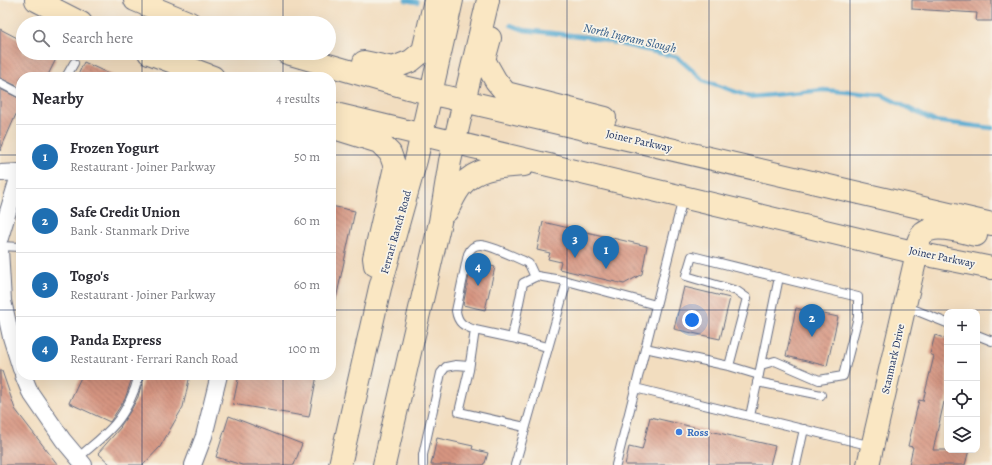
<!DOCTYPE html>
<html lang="en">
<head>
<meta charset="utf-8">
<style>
	body { margin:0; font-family:Alegreya,serif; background:#f2f2f3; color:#2b2b33 }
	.controls { position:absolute; right:12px; bottom:12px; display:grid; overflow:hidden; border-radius:8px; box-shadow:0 4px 16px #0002 }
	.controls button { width:36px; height:36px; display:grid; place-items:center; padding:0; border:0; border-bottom:1px solid #e1e1e2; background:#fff; color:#2b2b33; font:20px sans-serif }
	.you { position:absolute; left:692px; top:320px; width:14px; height:14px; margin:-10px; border:3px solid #fff; border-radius:50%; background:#1a73e8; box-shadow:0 0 0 6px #1a73e833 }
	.badge { display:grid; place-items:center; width:26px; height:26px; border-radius:50%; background:#1f6fb2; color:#fff; font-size:13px; font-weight:700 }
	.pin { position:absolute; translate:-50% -33px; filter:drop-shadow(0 1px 2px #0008) }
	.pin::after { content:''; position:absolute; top:21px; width:14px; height:12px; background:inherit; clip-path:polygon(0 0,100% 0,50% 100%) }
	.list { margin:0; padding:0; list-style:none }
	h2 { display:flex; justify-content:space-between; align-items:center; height:52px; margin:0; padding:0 16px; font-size:17px }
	h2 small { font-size:13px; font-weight:400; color:#7c7c81 }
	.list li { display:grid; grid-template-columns:26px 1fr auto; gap:12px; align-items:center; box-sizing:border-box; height:64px; padding:0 16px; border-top:1px solid #e1e1e2 }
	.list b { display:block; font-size:15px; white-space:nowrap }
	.list p { margin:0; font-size:13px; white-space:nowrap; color:#7c7c81 }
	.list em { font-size:13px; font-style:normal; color:#7c7c81 }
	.icon { flex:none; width:22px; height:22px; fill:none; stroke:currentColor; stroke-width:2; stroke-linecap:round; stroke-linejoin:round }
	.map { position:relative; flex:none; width:992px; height:465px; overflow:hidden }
	.search { position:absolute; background:#fff; box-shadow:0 4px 16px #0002; left:16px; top:16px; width:320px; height:44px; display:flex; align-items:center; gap:10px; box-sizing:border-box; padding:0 14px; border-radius:22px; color:#7c7c81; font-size:15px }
	.panel { position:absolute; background:#fff; box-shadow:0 4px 16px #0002; left:16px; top:72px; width:320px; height:308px; border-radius:16px }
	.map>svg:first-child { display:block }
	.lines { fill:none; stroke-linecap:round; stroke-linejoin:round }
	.stream { stroke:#54a8d0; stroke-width:4.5 }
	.building { fill:url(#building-back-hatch) }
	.lane-casing { stroke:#666c80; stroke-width:10 }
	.street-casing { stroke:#666c80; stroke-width:18 }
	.secondary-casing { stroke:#666c80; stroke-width:24 }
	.lane { stroke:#fff; stroke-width:8 }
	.street { stroke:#fff; stroke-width:16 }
	.secondary { stroke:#fae7c3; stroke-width:22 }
	.grid { fill:none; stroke:#1b2f5e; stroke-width:1; stroke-opacity:0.55 }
	.shop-dot { fill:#3f7fe0; stroke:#f7f3e8; stroke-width:1.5 }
	.labels { text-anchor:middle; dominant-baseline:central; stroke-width:3.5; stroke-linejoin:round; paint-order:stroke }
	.street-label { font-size:11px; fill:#1b2f5e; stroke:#f7f3e8 }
	.shop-label { font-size:11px; font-weight:bold; fill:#366cbe; stroke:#f7f3e8; text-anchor:start }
	.water-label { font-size:12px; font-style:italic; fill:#2f5986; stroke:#f7f3e8 }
</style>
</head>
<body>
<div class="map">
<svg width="992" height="465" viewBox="0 0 992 465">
	<defs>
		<pattern id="building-back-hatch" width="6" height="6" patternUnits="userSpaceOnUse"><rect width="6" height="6" fill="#d69480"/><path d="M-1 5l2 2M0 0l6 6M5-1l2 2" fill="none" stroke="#ad796c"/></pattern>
	</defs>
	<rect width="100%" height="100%" fill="#f7f3e8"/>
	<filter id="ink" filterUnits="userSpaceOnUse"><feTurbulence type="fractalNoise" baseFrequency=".025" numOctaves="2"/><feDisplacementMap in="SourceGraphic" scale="8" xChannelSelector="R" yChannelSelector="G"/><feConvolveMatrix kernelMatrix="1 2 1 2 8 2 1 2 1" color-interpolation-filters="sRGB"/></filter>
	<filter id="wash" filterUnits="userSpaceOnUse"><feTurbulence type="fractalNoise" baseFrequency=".012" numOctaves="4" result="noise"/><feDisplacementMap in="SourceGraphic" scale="16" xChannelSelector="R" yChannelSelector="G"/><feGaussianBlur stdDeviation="0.9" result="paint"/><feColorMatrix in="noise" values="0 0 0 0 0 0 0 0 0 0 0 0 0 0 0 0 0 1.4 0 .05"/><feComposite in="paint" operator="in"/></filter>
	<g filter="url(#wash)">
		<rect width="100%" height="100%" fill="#f2ddbf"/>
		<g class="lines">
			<!-- stream -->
			<path class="stream" d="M406,0L417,2
				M511,25L524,30L589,37L677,57L703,80L750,97L824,90L882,95L934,121L992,128"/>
		</g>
		<g id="blocks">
			<!-- building -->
			<path class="building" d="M912,0H992V21H976L977,13L912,9Z
				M0,29L23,41V53H45L56,59L47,77H21V88L0,78Z
				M84,62L116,77H77Z
				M0,89L21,99V103L0,151Z
				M331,206L355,211L336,299L331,298Z
				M543,222L647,246L642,274L624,284L559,269L561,262L548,259L550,253L537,250Z
				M472,261L495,267L485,310L463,305Z
				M684,287L730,298L720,339L674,329Z
				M796,308L838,317L827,366L786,356Z
				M935,335L947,339V403L944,402L933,450H969L965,465H909L913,447L908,446L919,400L923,401L934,356L930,354Z
				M0,371H2L15,409L58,465H0Z
				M82,375H133L125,399L110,422L69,403Z
				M144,375H190L183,407L160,447L143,465H111L98,453L121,427H120L131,410L138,397Z
				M239,375H317L309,417L233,404Z
				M229,416L302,444L294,465H242L216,457Z
				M650,417L775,446L770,465H625L629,447L642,450Z
				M437,438L473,446L472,449L488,453L485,463H484L483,465H431Z"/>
		</g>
	</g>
	<g filter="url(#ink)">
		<use href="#blocks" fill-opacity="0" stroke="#666c80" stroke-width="1"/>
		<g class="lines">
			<defs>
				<path id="lane" d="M66,77L74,63
					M0,83L21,94
					M0,246L21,247
					M905,306L947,323
					M475,330C464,326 458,324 456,311L468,254C470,249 474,245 480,245C489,244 514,257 524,261L529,264L535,277
					M977,335L992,341
					M512,338L547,347
					M645,348L729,366L759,375
					M761,365L779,277
					M729,366L747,298L737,291L686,276L692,256L858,297V317L843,376L819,380L775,361L761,365L750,416
					M757,382L821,395
					M635,388L872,446
					M525,427L459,412L469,370L475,330L512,338L523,283L537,276L567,281L656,305
					M78,458C90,447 104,437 115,424C126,411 135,392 139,375
					M423,465V455L441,373L446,367L456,365L469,366
					M515,465L567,281
					M616,465L683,198
					M796,465L804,429"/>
				<path id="street" d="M0,173L21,172
					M0,238L20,172
					M0,249L3,301L11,337L21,369
					M23,375L30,392L63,440L84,465
					M193,465L204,436L219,375"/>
				<path id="secondary" d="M36,0L81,23
					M135,0L190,23
					M490,38L484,60L496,81L506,93L605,118
					M149,53L213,77
					M287,53L408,88L992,224
					M364,62L393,68L411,61L423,51L435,0
					M331,113L917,253L992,268
					M331,127L379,142L390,153L395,167L374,258L375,265
					M447,211C452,202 456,191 463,184C479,166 503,167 524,165
					M340,465L380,288L416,160L452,0
					M384,465L440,222L450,161L488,0
					M868,465L917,253C915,217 954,230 976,235"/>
			</defs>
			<!-- lane casing -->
			<use href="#lane" class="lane-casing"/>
			<!-- street casing -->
			<use href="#street" class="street-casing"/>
			<!-- secondary casing -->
			<use href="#secondary" class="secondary-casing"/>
			<!-- lane -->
			<use href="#lane" class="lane"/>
			<!-- street -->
			<use href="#street" class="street"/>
			<!-- secondary -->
			<use href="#secondary" class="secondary"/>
		</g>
	</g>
	<!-- grid -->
	<path class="grid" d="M142,0V23M283,0V23M425,0V465M567,0V465M709,0V465M850,0V465M142,53V77M283,53V77M0,155H21M331,155H992M0,310H21M331,310H992M142,375V465M283,375V465"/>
	<!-- markers -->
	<circle class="shop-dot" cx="679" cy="432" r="4"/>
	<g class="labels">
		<!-- street labels -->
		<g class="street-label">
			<text transform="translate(639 141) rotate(13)">Joiner Parkway</text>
			<text transform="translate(396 232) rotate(-74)">Ferrari Ranch Road</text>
			<text transform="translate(942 257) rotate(12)">Joiner Parkway</text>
			<text transform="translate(893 359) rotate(-77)">Stanmark Drive</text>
		</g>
		<!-- shop labels -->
		<g class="shop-label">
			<text x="687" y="432">Ross</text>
		</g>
		<!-- water labels -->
		<g class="water-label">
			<text transform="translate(630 38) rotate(13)">North Ingram Slough</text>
		</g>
	</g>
</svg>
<div class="controls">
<button>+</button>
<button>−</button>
<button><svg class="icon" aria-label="locate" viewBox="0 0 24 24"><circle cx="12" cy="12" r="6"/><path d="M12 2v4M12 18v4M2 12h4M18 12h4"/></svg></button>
<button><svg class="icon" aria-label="layers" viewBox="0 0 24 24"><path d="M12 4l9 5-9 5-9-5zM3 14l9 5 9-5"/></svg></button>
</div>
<div class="you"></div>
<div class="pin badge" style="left:606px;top:269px">1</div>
<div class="pin badge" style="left:812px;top:337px">2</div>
<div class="pin badge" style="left:575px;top:258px">3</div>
<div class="pin badge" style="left:478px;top:286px">4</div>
<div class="search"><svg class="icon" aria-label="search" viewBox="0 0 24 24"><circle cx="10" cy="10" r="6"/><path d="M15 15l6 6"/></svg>Search here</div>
<section class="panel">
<h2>Nearby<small>4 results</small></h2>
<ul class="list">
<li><span class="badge">1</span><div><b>Frozen Yogurt</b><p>Restaurant · Joiner Parkway</p></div><em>50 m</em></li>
<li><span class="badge">2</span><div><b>Safe Credit Union</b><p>Bank · Stanmark Drive</p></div><em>60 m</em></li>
<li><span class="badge">3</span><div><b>Togo's</b><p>Restaurant · Joiner Parkway</p></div><em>60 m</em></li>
<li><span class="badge">4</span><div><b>Panda Express</b><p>Restaurant · Ferrari Ranch Road</p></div><em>100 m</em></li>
</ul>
</section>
</div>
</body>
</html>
